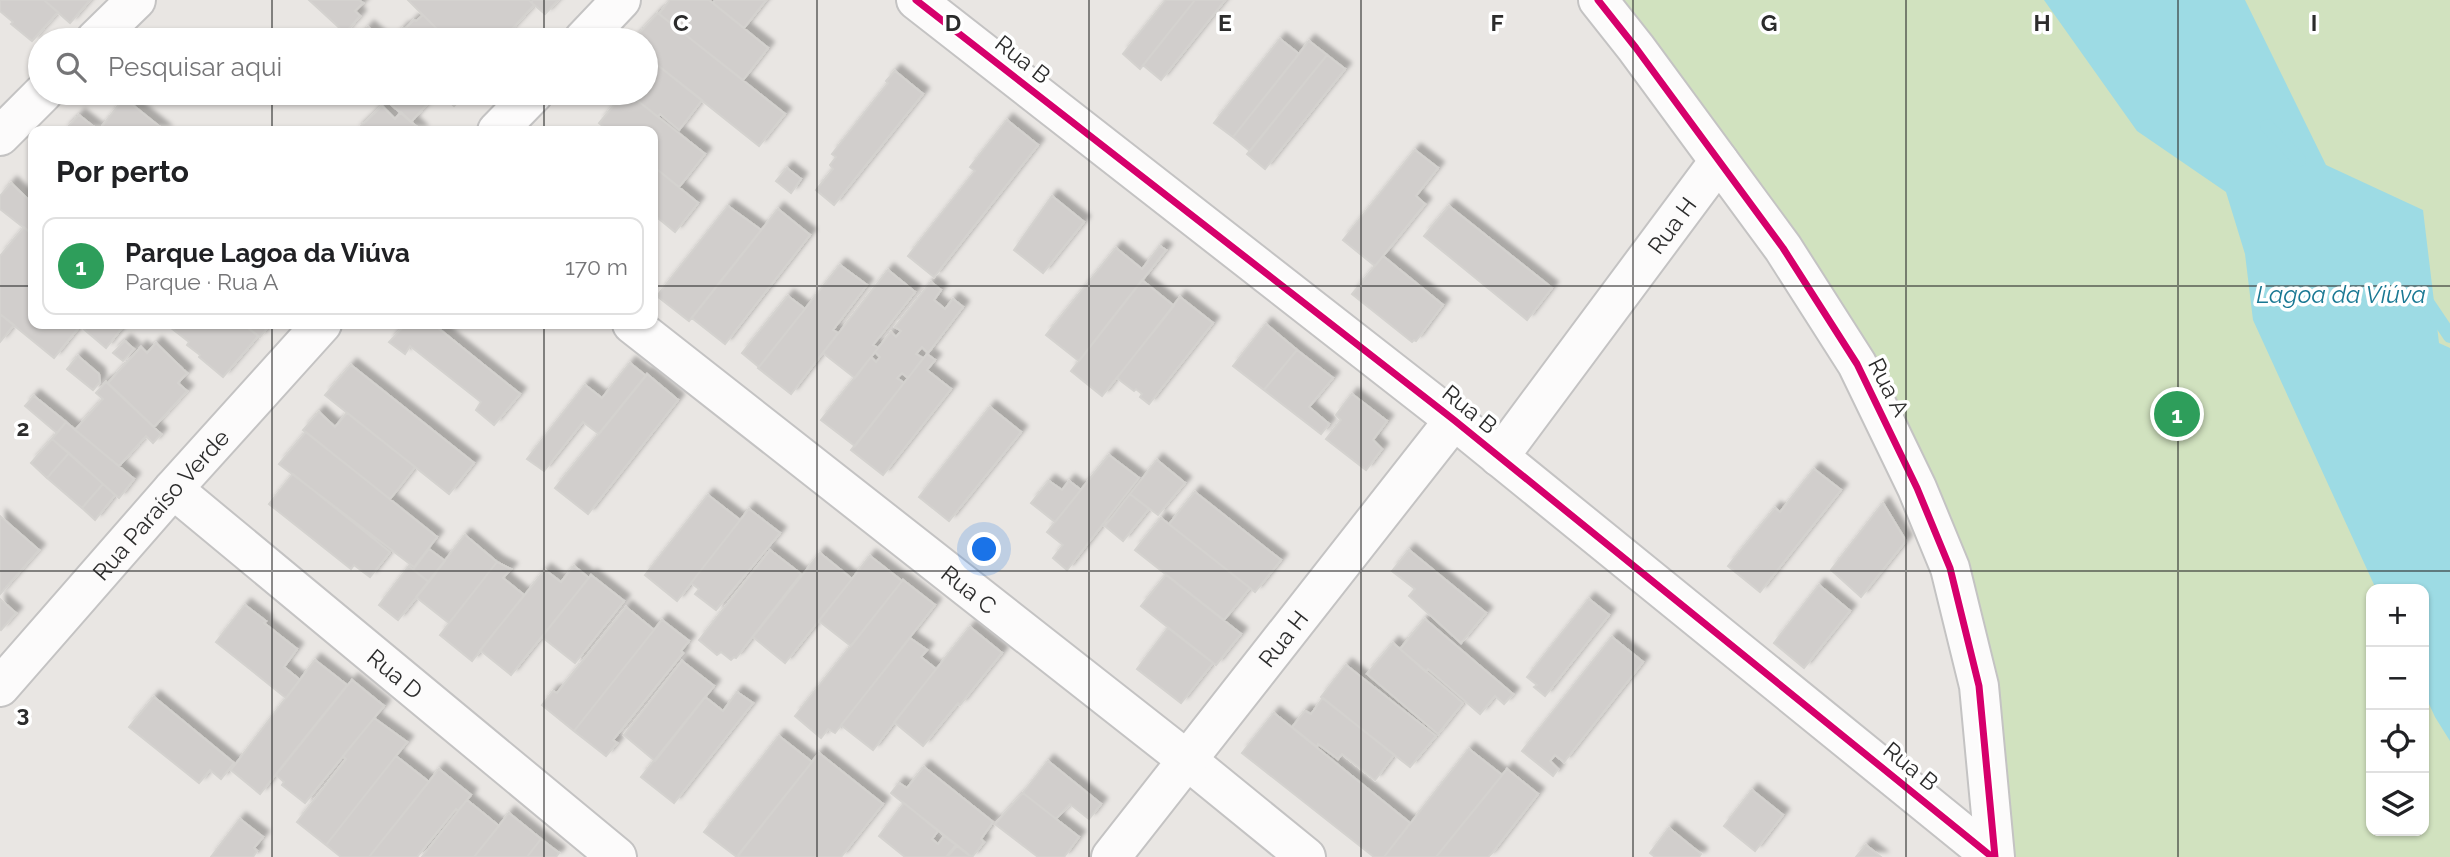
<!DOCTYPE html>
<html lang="pt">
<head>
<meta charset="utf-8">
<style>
	body { margin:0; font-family:Raleway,sans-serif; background:#f6f6f6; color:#202124 }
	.controls { position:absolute; right:21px; bottom:21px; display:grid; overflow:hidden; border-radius:14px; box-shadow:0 2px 5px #0004 }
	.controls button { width:63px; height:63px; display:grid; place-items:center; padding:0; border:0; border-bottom:2px solid #e0e0e0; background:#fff; color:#202124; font:35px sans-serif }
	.you { position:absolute; left:985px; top:550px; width:24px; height:24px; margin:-18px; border:5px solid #fff; border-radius:50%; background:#1a73e8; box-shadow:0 0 0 10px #1a73e833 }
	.badge { display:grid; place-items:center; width:46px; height:46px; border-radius:50%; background:#b45309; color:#fff; font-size:23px; font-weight:700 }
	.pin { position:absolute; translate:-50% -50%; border:4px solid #fff; box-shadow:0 2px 7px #0006 }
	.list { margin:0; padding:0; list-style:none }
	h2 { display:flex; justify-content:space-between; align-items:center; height:91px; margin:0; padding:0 28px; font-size:30px }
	h2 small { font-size:23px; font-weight:400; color:#757577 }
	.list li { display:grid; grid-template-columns:46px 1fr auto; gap:21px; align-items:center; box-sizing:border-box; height:98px; margin:0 14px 14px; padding:0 14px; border:2px solid #e0e0e0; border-radius:14px }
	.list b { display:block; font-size:26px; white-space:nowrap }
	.list p { margin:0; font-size:23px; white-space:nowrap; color:#757577 }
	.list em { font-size:23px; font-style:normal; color:#757577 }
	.icon { flex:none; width:38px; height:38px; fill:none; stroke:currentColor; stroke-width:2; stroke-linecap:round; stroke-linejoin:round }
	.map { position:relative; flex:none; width:2450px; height:857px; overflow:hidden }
	.search { position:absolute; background:#fff; box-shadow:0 2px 5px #0004; left:28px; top:28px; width:630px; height:77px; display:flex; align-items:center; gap:18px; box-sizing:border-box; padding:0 24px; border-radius:38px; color:#757577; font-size:26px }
	.panel { position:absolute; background:#fff; box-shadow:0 2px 5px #0004; left:28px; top:126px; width:630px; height:203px; border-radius:14px }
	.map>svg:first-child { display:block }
	.green { fill:#d1e2bf; fill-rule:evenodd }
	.water { fill:#9ddbe4 }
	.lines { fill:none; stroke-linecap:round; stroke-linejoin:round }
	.stream { stroke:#9ddbe4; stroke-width:14 }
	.building { fill:#d1cecc; stroke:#d4d2cf; stroke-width:2; filter:url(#shadow) }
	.minor-casing { stroke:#c4c3c3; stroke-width:42 }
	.minor { stroke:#fcfbfb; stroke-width:38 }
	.cycleway-casing { stroke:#fff; stroke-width:11 }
	.cycleway { stroke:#d6006c; stroke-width:7 }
	.grid { fill:none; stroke:#2c2c2c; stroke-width:2; stroke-opacity:0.55 }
	.labels { text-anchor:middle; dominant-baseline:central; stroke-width:7; stroke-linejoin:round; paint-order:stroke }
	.street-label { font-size:23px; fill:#2c2c2c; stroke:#fff }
	.water-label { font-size:24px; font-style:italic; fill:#197893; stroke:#fff }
	.grid-label { font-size:23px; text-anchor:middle; font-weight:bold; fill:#2c2c2c; stroke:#fff; stroke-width:7; stroke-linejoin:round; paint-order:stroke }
</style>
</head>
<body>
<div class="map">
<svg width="2450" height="857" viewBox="0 0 2450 857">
	<defs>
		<filter id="shadow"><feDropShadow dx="6" dy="-6" stdDeviation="2" flood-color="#0004"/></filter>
	</defs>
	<rect width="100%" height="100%" fill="#e9e6e3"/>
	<!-- green -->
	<path class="green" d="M1598,0H2450V857H1995L1979,686L1917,488ZM2371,589H2424V831H2371Z"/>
	<!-- water -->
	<path class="water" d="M2044,0H2245L2326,165L2423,210L2439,343L2450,348V741L2435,717L2424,693V589H2376L2253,320L2245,254L2226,192L2137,131Z"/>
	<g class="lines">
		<!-- stream -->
		<path class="stream" d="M2267,126L2299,160
			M2427,302L2450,336"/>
	</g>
	<!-- building -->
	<path class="building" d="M0,0H44L58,12L32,41L11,24L13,22L0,11Z
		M44,0H90L70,23Z
		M309,0H359L363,3L355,11L360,16L345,33Z
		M408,0H529L534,5L502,40H448Z
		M533,0H558L545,14L531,2Z
		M670,0H709L768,48L743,80L659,14Z
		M715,0H766L744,28L713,3Z
		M1166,0H1195L1140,69L1123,54Z
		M1195,0H1225L1161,80L1143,65Z
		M658,13L785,114L759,146L646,56V40H633Z
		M423,15L448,40H395L397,38L395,37L403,28L405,29L414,20L416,21Z
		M368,27L383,40H357Z
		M1280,39L1299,54L1233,137L1214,123Z
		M1309,41L1327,55L1250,151L1233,137Z
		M1327,55L1345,69L1265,169L1247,154Z
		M646,56L702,100L679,130L660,114L658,117L628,93H646Z
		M895,71L923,94L834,205L816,190L833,169L830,165L836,157L832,154L888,83L886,81Z
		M378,93H437L411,122Z
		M440,93H467L454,106Z
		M624,93H628L705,154L679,187L653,166V131H609L599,123Z
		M124,98L165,131H103L100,129Z
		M382,106L395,119L401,112L421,131H356Z
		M79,115L99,131H64Z
		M1007,120L1038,145L934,277L908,256L975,171L970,167Z
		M1415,150L1438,168L1416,196L1425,204L1375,266L1343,240Z
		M653,166L698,203L675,232L653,214Z
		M787,168L801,179L791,193L776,181Z
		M11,183L33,204V235L0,209V196Z
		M1052,196L1084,222L1043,273L1014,250Z
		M728,206L761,230L689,321L657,296Z
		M1449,206L1552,288L1527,320L1424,236Z
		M778,209L810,235L725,344L692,318Z
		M24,227L33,235V324H125L106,348L80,326L54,358L0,314V256Z
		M1160,246L1166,250L1079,361L1046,335L1116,248L1142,269Z
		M1383,256L1443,305L1416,341L1414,340L1412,342L1352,294Z
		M840,265L867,285L833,330L838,333L791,394L758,368Z
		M888,270L915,292L873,345L878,348L855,378L823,353Z
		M1142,280L1174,306L1102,396L1071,371Z
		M931,282L941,290L934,300L945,309L953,299L963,307L928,353L922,347L916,354L923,358L908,378L902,373L897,378L904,383L855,446L821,420L871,357L876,362L880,357L875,352L891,332L896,337L901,331L895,327Z
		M788,296L805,309L759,367L742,353Z
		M1180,297L1213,323L1149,404L1140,397L1142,394L1136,389L1134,391L1117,378Z
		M0,314L14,325L0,342Z
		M166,324H243L258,336L223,377L199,357L200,355L187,345L189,342Z
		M243,324H270L260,337Z
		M406,324H433L520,394L494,425L476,410L481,402L410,346L405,354L389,342Z
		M1266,324L1297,350L1264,390L1233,366Z
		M125,341L134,349L123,361L113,353Z
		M156,343L187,373L178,383L187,391L154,427L108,383L141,347L147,353Z
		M1297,350L1333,378L1309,407L1329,424L1321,434L1264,390Z
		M927,354L935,360L927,370L951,389L883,475L851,450Z
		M78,356L99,374L100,382L93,390L67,369Z
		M630,363L646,376L599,434L583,422L544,471L527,459L585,385L602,398Z
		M351,365L474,463L449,494L325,395Z
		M647,374L678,400L588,514L555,488Z
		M106,382L161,434L153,443L146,436L119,466L75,430L103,399L96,393Z
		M1352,394L1387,421L1373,440L1382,449L1366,470L1326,439L1341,420L1336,415Z
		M34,396L66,422L57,433L25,406Z
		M990,407L1021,432L949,521L919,497Z
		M319,412L335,427L347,413L415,467L390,499L303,430Z
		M66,422L134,479L119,498L52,439Z
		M306,432L437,537L414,567L279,464Z
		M52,439L69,453L47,478L31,463Z
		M69,453L103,484L82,508L47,478Z
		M1109,455L1139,478L1067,570L1053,558L1063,545L1047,532Z
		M1157,460L1185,483L1158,515L1130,494Z
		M1814,469L1841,490L1760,592L1728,566L1775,508L1780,512Z
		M293,474L390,552L370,577L354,565L351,569L269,504Z
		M1049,481L1062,490L1069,481L1081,490L1055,522L1031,503Z
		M103,484L115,495L95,520L82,508Z
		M1195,492L1281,560L1255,592L1169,524Z
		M1130,494L1149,509L1123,541L1105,526Z
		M708,495L740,520L677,601L645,575Z
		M1883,503L1906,541L1861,597L1831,570Z
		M749,509L780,533L716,610L695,594L699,589L691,583Z
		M0,516L39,550L0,594Z
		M1161,518L1250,588L1224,620L1135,550Z
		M465,535L497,562L449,623L416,597Z
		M429,549L445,561L429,582L413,570Z
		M770,550L801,574L736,658L734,657L731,660L721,652L717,655L699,640Z
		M1409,550L1486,613L1461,643L1409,596L1415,589L1392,571Z
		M820,553L852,579L785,663L753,637Z
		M870,556L902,581L851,646L819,621Z
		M497,562L511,569L503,578L524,595L472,661L440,635Z
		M409,566L429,582L398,620L379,605Z
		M574,566L589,578L511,675L480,650L545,570L561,582Z
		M591,575L624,601L575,663L542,637Z
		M1166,575L1241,634L1216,665L1141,606Z
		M903,580L935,605L835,733L828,729L821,738L795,716Z
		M1819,585L1850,611L1804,668L1774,643Z
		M0,599L16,613L1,630L0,629Z
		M1589,599L1609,615L1545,696L1534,687L1537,685L1527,677Z
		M245,605L266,621L264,623L297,649L284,667L300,680L286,698L216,642Z
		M626,607L654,630L574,731L542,705L553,691L557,693Z
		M1425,619L1513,694L1504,704L1495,696L1480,714L1428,669L1426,672L1400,649Z
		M662,620L689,641L681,651L683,653L613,740L617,743L606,756L574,731Z
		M970,627L1002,653L960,705L958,703L923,746L894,722Z
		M1168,628L1213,663L1181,703L1137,669Z
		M1612,637L1643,662L1564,762L1555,755L1550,761L1558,769L1553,776L1522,751Z
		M910,638L927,650L921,657L936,669L873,750L841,725Z
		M1393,643L1463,703L1438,734L1367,674Z
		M315,660L347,685L260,794L231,770Z
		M682,661L714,686L655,761L624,735Z
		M1346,665L1436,736L1410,767L1321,697Z
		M352,680L384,706L305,803L282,785L284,782L276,775Z
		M737,692L753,703L674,803L641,777L705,697L723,711Z
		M154,697L234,763L221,779L210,770L199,783L129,727Z
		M1323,698L1394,755L1375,780L1342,754L1338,759L1318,744L1317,747L1292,727L1305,711L1311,714Z
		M1274,713L1410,823L1384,857H1374L1242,753Z
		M374,718L407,742L326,845L297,822L346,759L343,756Z
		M779,736L812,762L737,857L704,832Z
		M1469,749L1502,775L1488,793L1436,857H1384Z
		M819,753L883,804L841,857H741L738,855Z
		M396,756L429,782L369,857H341L326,845Z
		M1048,761L1101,804L1089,819L1070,804L1056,819L1023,793Z
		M924,767L993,822L981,839L984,842L972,857L891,793L899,783L907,788Z
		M439,769L471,795L458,811L456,809L417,857H369Z
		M1507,769L1538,794L1492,853L1488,857H1436Z
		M1752,790L1783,815L1755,851L1724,826Z
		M1023,793L1079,837L1064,857H1038L995,824Z
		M467,800L499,826L474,857H422Z
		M904,803L938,831L932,839L938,844L944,836L956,845L946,857H905L879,836Z
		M509,813L541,839L527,857H474Z
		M240,819L263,837L254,848L257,851L253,857H211Z
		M1669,828L1701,854L1699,857H1655L1650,853Z
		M541,839L559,853L556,857H527Z
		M1866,845L1881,857H1856Z
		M957,846L971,857H947Z"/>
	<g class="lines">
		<defs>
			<g id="minor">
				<path d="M916,0L1454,420L1992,857"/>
				<path d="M1598,0L1636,48L1783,248L1857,364L1917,488L1950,568L1979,686L1995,857"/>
				<path d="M95,40L136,0"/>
				<path d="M583,40L621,0"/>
				<path d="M497,131L534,93"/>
				<path d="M0,136L43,93"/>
				<path id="s1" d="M632,324L1187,760L1306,857"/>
				<path id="s2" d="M1499,457L1719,161"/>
				<path id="s3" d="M173,489L617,857"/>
				<path id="s4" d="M0,687L173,489L322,324"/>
				<path id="s5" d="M1111,857L1454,420"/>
			</g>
		</defs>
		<!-- minor casing -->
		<use href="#minor" class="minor-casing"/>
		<!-- minor -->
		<use href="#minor" class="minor"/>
		<defs>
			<path id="cycleway" d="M916,0L1454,420L1992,857
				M1598,0L1636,48L1783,248L1857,364L1917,488L1950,568L1979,686L1995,857"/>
		</defs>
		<!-- cycleway casing -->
		<use href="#cycleway" class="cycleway-casing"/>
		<!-- cycleway -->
		<use href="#cycleway" class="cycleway"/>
	</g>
	<!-- grid -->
	<path class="grid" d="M272,0V40M544,0V40M817,0V857M1089,0V857M1361,0V857M1633,0V857M1906,0V857M2178,0V857M272,93V131M544,93V131M0,286H33M653,286H2450M272,324V857M544,324V857M0,571H2450"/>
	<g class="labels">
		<!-- street labels -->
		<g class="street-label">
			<text transform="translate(1023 59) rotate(38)">Rua B</text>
			<text stroke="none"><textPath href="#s2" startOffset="289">Rua H</textPath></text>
			<text transform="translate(1889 387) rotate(63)">Rua A</text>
			<text transform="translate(1470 409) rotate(39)">Rua B</text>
			<text stroke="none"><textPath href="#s4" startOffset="243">Rua Paraíso Verde</textPath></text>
			<text stroke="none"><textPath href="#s1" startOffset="429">Rua C</textPath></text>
			<text stroke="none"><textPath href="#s5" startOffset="278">Rua H</textPath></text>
			<text stroke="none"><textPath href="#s3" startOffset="289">Rua D</textPath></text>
			<text transform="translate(1911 766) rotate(39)">Rua B</text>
		</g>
		<!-- water labels -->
		<g class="water-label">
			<text x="2341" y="294">Lagoa da Viúva</text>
		</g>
	</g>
	<g class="grid-label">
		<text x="681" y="31">C</text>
		<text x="953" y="31">D</text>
		<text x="1225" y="31">E</text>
		<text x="1497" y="31">F</text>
		<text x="1769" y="31">G</text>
		<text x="2042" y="31">H</text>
		<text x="2314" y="31">I</text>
		<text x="23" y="436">2</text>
		<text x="23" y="722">3</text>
	</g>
</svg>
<div class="controls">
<button>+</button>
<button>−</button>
<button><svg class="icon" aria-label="locate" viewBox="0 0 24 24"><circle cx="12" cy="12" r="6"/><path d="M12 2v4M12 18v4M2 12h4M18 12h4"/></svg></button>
<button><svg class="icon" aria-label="layers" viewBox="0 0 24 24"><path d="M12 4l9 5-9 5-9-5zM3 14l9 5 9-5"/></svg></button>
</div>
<div class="you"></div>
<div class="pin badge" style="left:2177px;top:414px;background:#2e9e5b">1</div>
<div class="search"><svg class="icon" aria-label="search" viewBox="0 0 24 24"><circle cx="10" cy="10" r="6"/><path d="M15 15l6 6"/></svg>Pesquisar aqui</div>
<section class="panel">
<h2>Por perto<small></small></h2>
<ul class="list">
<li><span class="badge" style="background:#2e9e5b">1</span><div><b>Parque Lagoa da Viúva</b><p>Parque · Rua A</p></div><em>170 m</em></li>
</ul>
</section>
</div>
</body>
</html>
